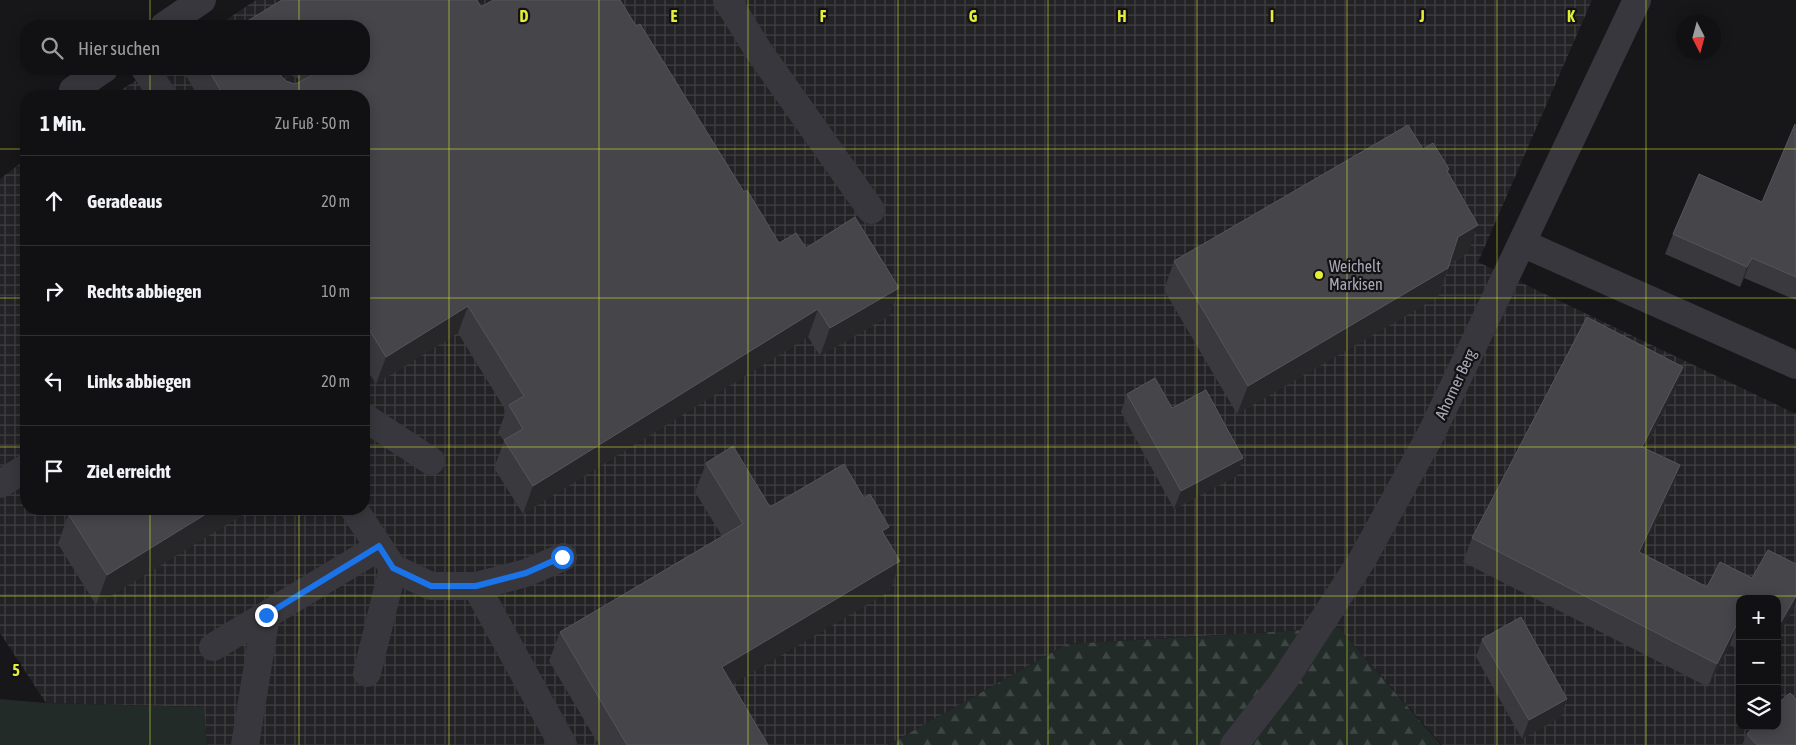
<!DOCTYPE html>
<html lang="de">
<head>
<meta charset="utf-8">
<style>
	body { margin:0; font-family:"Asap Condensed",sans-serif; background:#1e1e20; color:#f1f3f6 }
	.controls { position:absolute; right:15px; bottom:15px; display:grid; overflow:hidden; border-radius:10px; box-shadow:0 2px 12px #0003 }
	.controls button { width:45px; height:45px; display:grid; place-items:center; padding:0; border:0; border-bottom:1px solid #303032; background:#111012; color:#f1f3f6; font:25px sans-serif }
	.compass { position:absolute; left:1676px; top:15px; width:45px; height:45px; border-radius:50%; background:#111012; box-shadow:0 2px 12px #0003; rotate:174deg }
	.stop { position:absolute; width:15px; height:15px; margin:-11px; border:4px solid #1a73e8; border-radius:50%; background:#fff }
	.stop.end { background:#1a73e8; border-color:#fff; box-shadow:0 1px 5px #0008 }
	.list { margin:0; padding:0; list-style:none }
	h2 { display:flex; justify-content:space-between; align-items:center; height:65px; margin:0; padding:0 20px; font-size:21px }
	h2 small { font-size:16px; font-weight:400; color:#9c9d9f }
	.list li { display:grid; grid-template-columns:32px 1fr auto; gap:15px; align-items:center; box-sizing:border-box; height:90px; padding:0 20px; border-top:1px solid #303032 }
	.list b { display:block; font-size:19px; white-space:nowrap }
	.list em { font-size:16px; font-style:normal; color:#9c9d9f }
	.icon { flex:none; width:28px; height:28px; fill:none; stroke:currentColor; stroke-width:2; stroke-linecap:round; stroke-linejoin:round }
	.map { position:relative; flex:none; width:1796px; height:745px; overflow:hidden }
	.search { position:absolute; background:#111012; box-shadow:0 2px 12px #0003; left:20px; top:20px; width:350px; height:55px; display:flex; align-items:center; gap:12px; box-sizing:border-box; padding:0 18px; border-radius:20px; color:#9c9d9f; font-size:19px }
	.panel { position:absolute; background:#111012; box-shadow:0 2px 12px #0003; left:20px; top:90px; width:350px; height:425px; border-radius:20px }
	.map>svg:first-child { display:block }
	.industrial { fill:url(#industrial-grid); fill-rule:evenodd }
	.grass { fill:#222b27 }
	.forest { fill:url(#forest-firs) }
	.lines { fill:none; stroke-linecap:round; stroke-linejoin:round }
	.minor { stroke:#38373d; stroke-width:28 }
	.wall { fill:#3a393d; fill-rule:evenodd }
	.shaded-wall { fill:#272629 }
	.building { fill:#46454a; stroke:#56555c }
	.route { stroke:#1a73e8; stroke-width:6 }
	.grid { fill:none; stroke:#e3ee37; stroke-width:1; stroke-opacity:0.55 }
	.poi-dot { fill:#e3ee37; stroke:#121113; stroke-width:2 }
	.labels { text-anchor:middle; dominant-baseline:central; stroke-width:4.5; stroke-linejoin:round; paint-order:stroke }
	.poi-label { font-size:16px; fill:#aaa8b8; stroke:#121113; text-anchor:start }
	.street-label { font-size:16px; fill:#aaa8b8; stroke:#121113 }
	.grid-label { font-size:16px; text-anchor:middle; font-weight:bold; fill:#e3ee37; stroke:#121113; stroke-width:4.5; stroke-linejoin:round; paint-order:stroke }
</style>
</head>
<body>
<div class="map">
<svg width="1796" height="745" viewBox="0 0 1796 745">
	<defs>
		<pattern id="industrial-grid" width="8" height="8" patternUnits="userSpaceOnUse" patternTransform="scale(1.25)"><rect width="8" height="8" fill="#232225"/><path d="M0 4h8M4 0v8" fill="none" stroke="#403f43"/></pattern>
		<pattern id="forest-firs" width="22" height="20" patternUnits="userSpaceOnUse" patternTransform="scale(1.25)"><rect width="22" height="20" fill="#222b27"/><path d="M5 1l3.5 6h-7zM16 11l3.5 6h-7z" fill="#3f4744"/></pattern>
	</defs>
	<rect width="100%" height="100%" fill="#171618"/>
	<!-- industrial -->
	<path class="industrial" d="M256,0H1592L1478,262L1796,414V745H1442L1339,628L1067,644L888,745H207L203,707L46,703L0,633V179L26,159V509H364V96H112L153,69H364V26H217ZM1740,599H1777V726H1740Z"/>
	<!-- grass -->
	<path class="grass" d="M0,699L46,703L204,707L207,745H0Z"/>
	<!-- forest -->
	<path class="forest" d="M1339,628L1441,745H888L1067,644Z"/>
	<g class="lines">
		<!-- minor -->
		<path class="minor" d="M727,0L758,50L871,210
			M164,26L202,0
			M145,69L163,96
			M73,90L104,69
			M1522,243L1796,365
			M364,417L431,461
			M0,484L26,468
			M354,509L393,568L431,586H476L563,745
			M476,586L526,573L563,557
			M213,647L379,547
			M367,673L393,568
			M245,745L266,615
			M1234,745L1283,682L1362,560L1431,434L1637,0"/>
	</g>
	<!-- wall -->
	<path class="wall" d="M481,7L636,26L744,192L779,243L806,248L889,316L820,356L808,337L523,514L494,468L504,441L498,433L506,411L458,333L376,384L364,365V96H198L183,71L184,69H364ZM292,76L299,79L301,81L295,84L286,81L283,79Z
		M1796,125V300L1744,278L1740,287L1665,254L1673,234L1762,202Z
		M1423,149L1449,169L1448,173L1468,253L1450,264L1438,297L1237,414L1164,290L1174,261Z
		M1683,367L1675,390L1645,448L1680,465L1672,489L1641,553L1707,587L1752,578L1796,564V609L1794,608L1740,599V651L1730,645L1708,687L1463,562L1472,538Z
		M1127,394L1172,408L1243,458L1237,476L1174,509L1121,412Z
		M706,463L770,507L864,498L889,527L885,536L900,561L890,591L732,684L768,745H599L549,661L560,632L722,536L695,492Z
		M70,509H252L96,605L58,544Z
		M1482,639L1567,699L1561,717L1522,739L1476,657Z
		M1747,734L1796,745H1742Z"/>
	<!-- shaded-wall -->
	<path class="shaded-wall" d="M278,69H294L292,76L284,78L271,88Z
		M1478,225L1468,253L1447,265L1458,237Z
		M1752,258L1744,278L1740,287L1747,267Z
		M1448,268L1438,297L1237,414L1248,386Z
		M899,288L889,316L820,356L830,328Z
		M468,306L458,333L376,384L386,357Z
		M818,309L808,337L523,514L533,486Z
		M1683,367L1675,390L1633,471L1642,447Z
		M1243,458L1237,476L1174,509L1181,491Z
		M1680,465L1672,489L1630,576L1639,552Z
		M214,509H252L96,605L107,575Z
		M889,527L878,556L882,531Z
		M900,561L890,591L711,697L722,667Z
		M1796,596V602L1794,608L1777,638V629Z
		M1738,622L1730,645L1708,687L1717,664Z
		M1567,699L1561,717L1522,739L1529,720Z"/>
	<!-- building -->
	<path class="building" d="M282,0H477L481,7L493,0H620L636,26L640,24L744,192L747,190L779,243L796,233L806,248L855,217L899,288L830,328L818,309L533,486L504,440L523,429L509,405L524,396L468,306L386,357L364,321V96H224L208,69H279L281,76L286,81L295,84L309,77L315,72L316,69H364V26H239Z
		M225,23L227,26H221Z
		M1795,124L1796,277L1752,258L1747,267L1673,234L1699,174L1762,202Z
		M1408,125L1423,149L1433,143L1449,169L1447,171L1478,225L1458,237L1448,268L1248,386L1174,261Z
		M1587,317L1683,367L1642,447L1680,465L1639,552L1707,587L1720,562L1752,578L1768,550L1796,564V596L1777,629V599H1740V623L1738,622L1717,664L1472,538Z
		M1155,378L1172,408L1206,390L1243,458L1181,491L1127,394Z
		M733,446L770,507L844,464L864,498L870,494L889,527L882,531L900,561L722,667L768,745H627L560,632L743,524L706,463Z
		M79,509H214L107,575L69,515Z
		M1521,617L1567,699L1529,720L1482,639Z
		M1790,693L1796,699V745H1757L1747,734L1754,726H1777V704Z"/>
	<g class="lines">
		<!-- route -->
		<path class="route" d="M266,615L379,546L393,568L431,586H476L526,573L562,557"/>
	</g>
	<!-- grid -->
	<path class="grid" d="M150,0V26M299,0V26M449,0V745M599,0V745M748,0V745M898,0V745M1048,0V745M1197,0V745M1347,0V745M1497,0V745M1646,0V745M150,69V96M299,69V96M0,149H26M364,149H1796M0,298H26M364,298H1796M0,447H26M364,447H1796M150,509V745M299,509V745M0,596H1796"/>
	<!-- markers -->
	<circle class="poi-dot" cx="1319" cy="275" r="5"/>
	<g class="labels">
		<!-- poi labels -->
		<g class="poi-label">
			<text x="1329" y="266">Weichelt<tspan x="1329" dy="18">Markisen</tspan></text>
		</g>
		<!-- street labels -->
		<g class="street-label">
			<text transform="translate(1455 384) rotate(-65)">Ahorner Berg</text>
		</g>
	</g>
	<g class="grid-label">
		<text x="524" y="22">D</text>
		<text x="674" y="22">E</text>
		<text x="823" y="22">F</text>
		<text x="973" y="22">G</text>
		<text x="1122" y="22">H</text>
		<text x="1272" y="22">I</text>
		<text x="1422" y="22">J</text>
		<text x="1571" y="22">K</text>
		<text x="16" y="676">5</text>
	</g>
</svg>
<div class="controls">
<button>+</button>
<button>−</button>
<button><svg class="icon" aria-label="layers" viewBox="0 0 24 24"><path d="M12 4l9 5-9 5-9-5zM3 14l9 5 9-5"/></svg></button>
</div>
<svg class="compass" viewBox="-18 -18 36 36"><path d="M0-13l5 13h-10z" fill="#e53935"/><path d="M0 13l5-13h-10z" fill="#9c9d9f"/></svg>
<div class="stop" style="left:562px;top:557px"></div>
<div class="stop end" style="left:266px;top:615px"></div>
<div class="search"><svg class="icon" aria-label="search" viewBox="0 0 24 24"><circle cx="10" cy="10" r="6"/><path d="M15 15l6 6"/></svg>Hier suchen</div>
<section class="panel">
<h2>1 Min.<small>Zu Fuß · 50 m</small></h2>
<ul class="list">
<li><svg class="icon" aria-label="ahead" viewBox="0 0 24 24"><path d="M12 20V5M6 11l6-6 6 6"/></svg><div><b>Geradeaus</b></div><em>20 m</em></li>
<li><svg class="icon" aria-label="right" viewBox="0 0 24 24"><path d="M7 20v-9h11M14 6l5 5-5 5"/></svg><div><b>Rechts abbiegen</b></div><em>10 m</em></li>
<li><svg class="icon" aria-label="left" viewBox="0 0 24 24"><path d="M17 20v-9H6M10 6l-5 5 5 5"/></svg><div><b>Links abbiegen</b></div><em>20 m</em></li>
<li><svg class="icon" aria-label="arrive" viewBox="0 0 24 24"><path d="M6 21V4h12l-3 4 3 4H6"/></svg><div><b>Ziel erreicht</b></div></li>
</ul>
</section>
</div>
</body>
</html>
